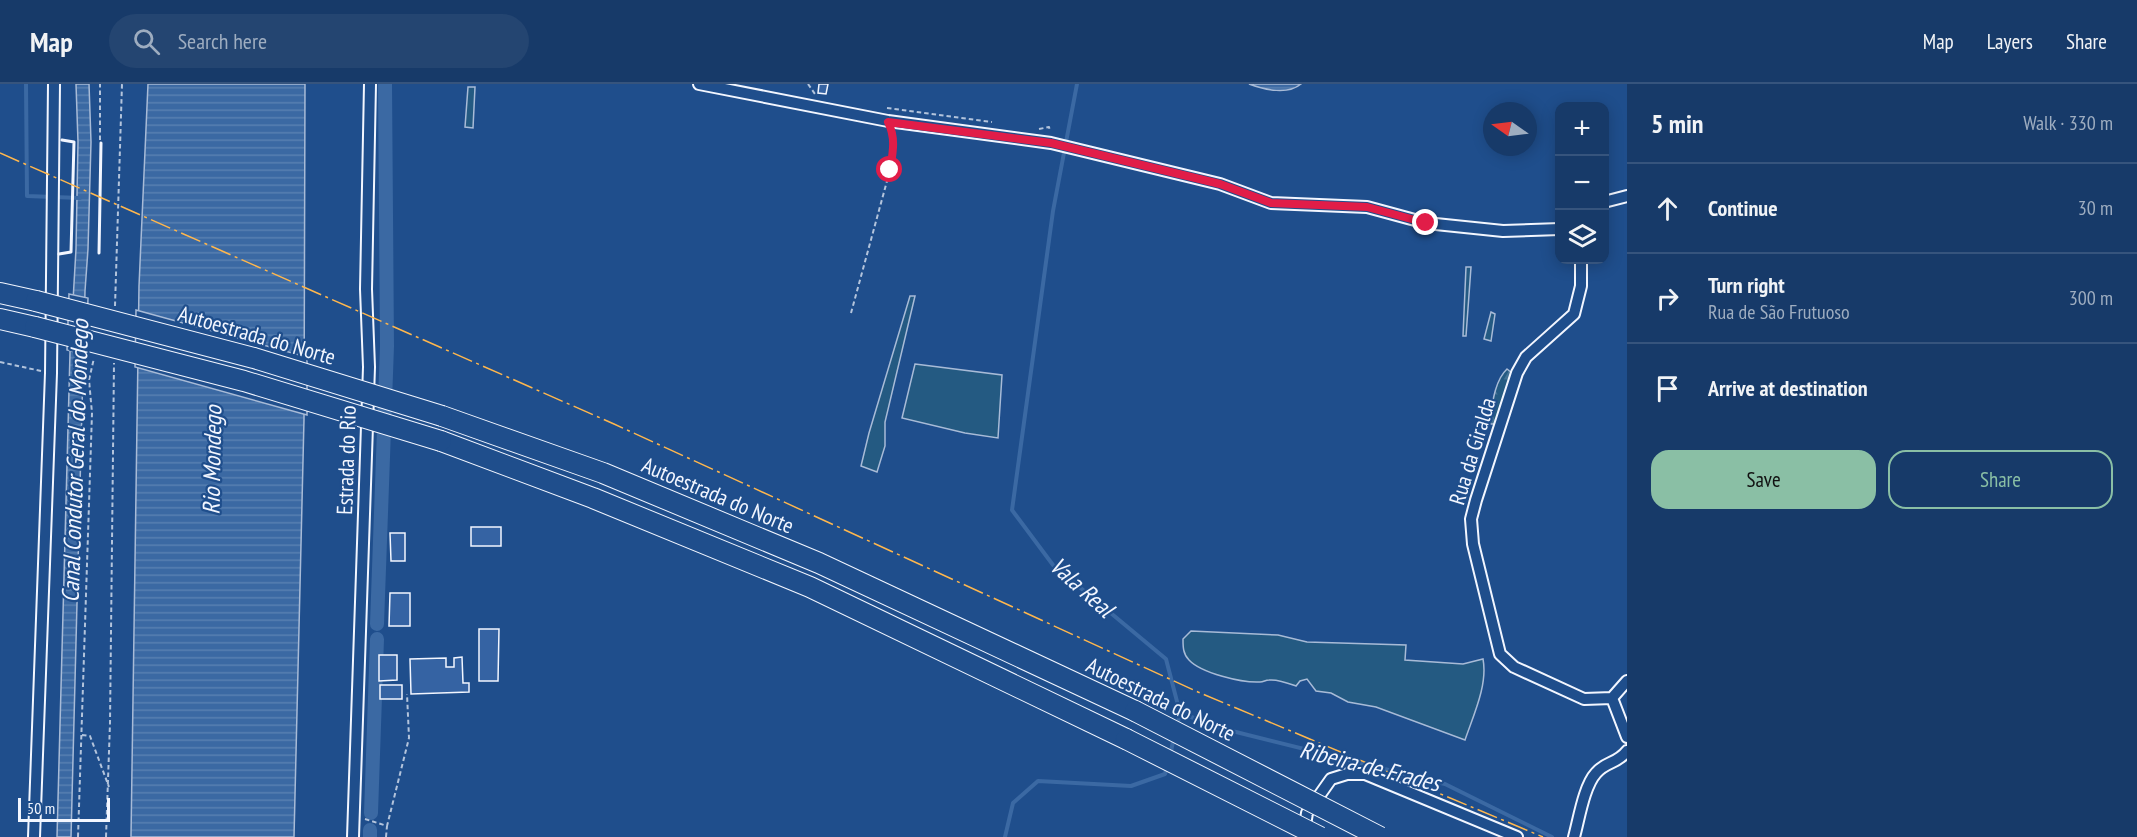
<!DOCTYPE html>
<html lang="en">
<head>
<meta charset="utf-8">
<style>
	body { margin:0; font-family:"PT Sans Narrow",sans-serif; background:#244571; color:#f1f3f6 }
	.controls { position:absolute; right:18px; top:18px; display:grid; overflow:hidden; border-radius:12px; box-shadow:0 3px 15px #0003 }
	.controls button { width:54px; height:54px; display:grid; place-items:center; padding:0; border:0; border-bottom:2px solid #36547d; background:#173a69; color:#f1f3f6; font:30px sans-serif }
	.compass { position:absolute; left:1483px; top:18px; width:54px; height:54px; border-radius:50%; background:#173a69; box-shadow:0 3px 15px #0003; rotate:284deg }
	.scale { position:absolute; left:18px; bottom:15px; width:92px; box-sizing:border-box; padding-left:6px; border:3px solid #f2f6ff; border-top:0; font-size:16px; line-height:21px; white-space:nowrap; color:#f2f6ff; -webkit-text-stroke:4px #1f4e8c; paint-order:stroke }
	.stop { position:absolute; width:18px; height:18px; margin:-14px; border:4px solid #e11d48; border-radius:50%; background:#fff }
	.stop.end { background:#e11d48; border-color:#fff; box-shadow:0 2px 6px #0008 }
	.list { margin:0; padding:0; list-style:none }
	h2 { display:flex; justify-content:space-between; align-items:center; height:78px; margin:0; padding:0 24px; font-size:26px }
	h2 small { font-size:20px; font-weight:400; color:#9eadc0 }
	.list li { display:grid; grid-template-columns:39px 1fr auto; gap:18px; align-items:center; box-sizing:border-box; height:90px; padding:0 24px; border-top:2px solid #36547d }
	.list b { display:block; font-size:22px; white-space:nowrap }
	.list p { margin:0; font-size:20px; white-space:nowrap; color:#9eadc0 }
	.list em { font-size:20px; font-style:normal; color:#9eadc0 }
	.actions { display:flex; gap:12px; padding:18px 24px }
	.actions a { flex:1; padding:14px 0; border:2px solid #8abfa5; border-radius:18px; text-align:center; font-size:21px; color:#8abfa5 }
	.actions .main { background:#8abfa5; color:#111 }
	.icon { flex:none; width:33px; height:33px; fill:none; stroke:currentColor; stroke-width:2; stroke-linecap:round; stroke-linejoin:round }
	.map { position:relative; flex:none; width:1627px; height:753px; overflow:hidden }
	header { display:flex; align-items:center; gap:36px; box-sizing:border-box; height:84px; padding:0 30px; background:#173a69; border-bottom:2px solid #36547d }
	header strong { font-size:28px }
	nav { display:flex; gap:33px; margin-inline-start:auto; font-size:21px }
	.search { width:420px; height:54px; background:#244571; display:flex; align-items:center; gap:15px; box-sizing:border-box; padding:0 21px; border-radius:33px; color:#9eadc0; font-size:22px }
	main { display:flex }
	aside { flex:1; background:#173a69 }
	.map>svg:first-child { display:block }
	.grass { fill:#245a82; stroke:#a8bbd7; stroke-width:1.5 }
	.forest { fill:url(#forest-firs); stroke:#a8bbd7; stroke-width:1.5 }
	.water { fill:url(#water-rules); stroke:#a8bbd7; stroke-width:1.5 }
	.pier { fill:#1f4e8c; stroke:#a8bbd7; stroke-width:1.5 }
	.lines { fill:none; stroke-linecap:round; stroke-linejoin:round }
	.stream { stroke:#3b69a3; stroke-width:4 }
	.canal { stroke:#3b69a3; stroke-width:14 }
	.building { fill:#3563a3; stroke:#f2f6ff; stroke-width:1.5 }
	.street-casing { stroke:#f2f6ff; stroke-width:14 }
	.highway-casing { stroke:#f2f6ff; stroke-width:22 }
	.path { stroke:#b3c4dc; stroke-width:2; stroke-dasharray:4.5 3; stroke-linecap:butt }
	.street { stroke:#1f4e8c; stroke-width:10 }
	.highway { stroke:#1f4e8c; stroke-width:20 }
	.highway-bridge-casing { stroke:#f2f6ff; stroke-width:22; stroke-linecap:butt }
	.highway-bridge { stroke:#1f4e8c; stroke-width:20 }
	.wall { stroke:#f2f6ff; stroke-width:3 }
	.power { stroke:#ffb74d; stroke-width:1.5; stroke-dasharray:21 4.5 3 4.5; stroke-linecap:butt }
	.route { stroke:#e11d48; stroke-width:8 }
	.labels { text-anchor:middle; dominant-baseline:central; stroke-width:4.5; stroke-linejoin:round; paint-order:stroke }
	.street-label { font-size:22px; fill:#f2f6ff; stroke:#1f4e8c }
	.water-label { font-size:24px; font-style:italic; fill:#f2f6ff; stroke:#1f4e8c }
</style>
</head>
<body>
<header>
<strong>Map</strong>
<div class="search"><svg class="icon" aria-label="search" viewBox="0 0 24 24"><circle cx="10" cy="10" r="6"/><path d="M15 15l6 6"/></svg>Search here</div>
<nav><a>Map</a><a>Layers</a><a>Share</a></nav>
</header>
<main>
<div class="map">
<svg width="1627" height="753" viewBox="0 0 1627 753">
	<defs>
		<pattern id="forest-firs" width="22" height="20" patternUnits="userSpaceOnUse" patternTransform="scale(1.5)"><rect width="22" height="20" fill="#245a82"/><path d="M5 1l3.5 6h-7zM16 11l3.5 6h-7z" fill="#447295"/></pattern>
		<pattern id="water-rules" width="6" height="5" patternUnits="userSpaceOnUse" patternTransform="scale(1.5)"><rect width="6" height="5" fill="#3b69a3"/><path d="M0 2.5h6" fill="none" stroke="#587fb1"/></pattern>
	</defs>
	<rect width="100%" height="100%" fill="#1f4e8c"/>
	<!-- grass -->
	<path class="grass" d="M468,3H475L473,44L465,43Z
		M1466,183H1471L1466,252H1463Z
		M910,212H915L885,338V362L877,388L861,382L869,349Z
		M1491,228L1495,230L1491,257L1484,255Z
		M915,280L1002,291L998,354L965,349L902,334Z
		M1191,547L1278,551L1307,558L1406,561L1405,576L1463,580L1483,575C1488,601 1473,632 1465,656L1376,623L1348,618L1331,609L1316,607L1307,595L1300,597L1296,602C1288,599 1278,595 1269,596C1265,596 1264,598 1260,598C1242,599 1201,589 1189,576C1183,570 1183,563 1183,555Z"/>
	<!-- forest -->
	<path class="forest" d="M1507,285L1512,289L1496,340H1489C1492,323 1494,297 1507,285Z"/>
	<!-- water -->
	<path class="water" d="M76,0H89L91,58L88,165L85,207L71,753H57L70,269L76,165L78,58Z
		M148,0H305L304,335L294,753H131L139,202Z
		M1249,0H1301C1288,11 1265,6 1249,0Z"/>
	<!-- pier -->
	<path class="pier" d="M69,210L88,214L86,271L67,266Z
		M136,226L307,273V331L135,283Z"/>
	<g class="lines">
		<!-- stream -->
		<path class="stream" d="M26,0L27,112L80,114
			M1077,0L1053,127L1012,426L1053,481L1166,575L1180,629L1177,643
			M1180,629L1224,645L1445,700L1552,753
			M1170,672L1174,653
			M1005,753L1013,719L1038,697L1131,702L1165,690L1167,682"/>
		<!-- canal -->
		<path class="canal" d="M377,540L387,262L385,0
			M371,729L377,555
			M370,753V746"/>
	</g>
	<!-- building -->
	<path class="building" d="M819,0H828L826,10L818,9Z
		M471,443H501V462H471Z
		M390,449H405V477H391Z
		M390,509H410V542H389Z
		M479,545H499L498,597H479Z
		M379,571H397V596L379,597Z
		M462,573L463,599H469V608L411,610L410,575L446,574V583H454V574Z
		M380,601H402V615H380Z"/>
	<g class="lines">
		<defs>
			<path id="street" d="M699,0L888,37L1051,59L1220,100L1271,119L1367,123L1426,139L1503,147L1560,145
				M1604,118L1627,112
				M1581,176V202L1574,230L1526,273L1517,289L1476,416L1471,435L1473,460L1500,570L1514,583L1584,615L1612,614L1627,653
				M1612,614L1627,597
				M1304,747L1307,729L1331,695L1347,690H1365L1517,753
				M34,753L51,289L54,0
				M353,753L369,283L366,205L370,0
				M1574,753C1579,735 1584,702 1596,689C1606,677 1617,680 1627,667"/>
			<path id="highway" d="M0,209L36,217
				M0,235L35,243
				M442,332L603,389L819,479L1135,627
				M441,357L593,414L810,503L1126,655"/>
		</defs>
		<!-- street casing -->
		<use href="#street" class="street-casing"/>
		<!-- highway casing -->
		<use href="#highway" class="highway-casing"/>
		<!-- path -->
		<path class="path" d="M808,0L815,10
			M887,24L992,38
			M1039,45L1049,43L1050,47
			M100,56V0
			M115,222L122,0
			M851,229L890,86L893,65V49
			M0,278L41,287
			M82,651L90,652L109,703
			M365,735L387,742L409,654L407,610
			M78,753L92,329L89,296L94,274
			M106,753L110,639L114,279
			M386,753L387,742"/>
		<!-- street -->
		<use href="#street" class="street"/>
		<!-- highway -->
		<use href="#highway" class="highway"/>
		<defs>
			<path id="highway-bridge" d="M36,217L254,274L442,332
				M35,243L244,297L441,357
				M1135,627L1380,753
				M1126,655L1320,753"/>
		</defs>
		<!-- highway-bridge casing -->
		<use href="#highway-bridge" class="highway-bridge-casing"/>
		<!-- highway-bridge -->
		<use href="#highway-bridge" class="highway-bridge"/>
		<!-- wall -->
		<path class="wall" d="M99,169L101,59
			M59,170L71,168L74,58L62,56"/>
		<!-- power -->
		<path class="power" d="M0,69L614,340L1198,608L1543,753"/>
	</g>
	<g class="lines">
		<!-- route -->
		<path class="route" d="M890,86C893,68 896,54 888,38L1051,59L1220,100L1271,119L1367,123L1426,139"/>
	</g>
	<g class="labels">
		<!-- street labels -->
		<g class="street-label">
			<text transform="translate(257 251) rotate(16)">Autoestrada do Norte</text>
			<text transform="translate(1472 367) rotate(-73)">Rua da Giralda</text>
			<text transform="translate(346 376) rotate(-88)">Estrada do Rio</text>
			<text transform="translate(718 411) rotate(23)">Autoestrada do Norte</text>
			<text transform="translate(1161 615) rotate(26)">Autoestrada do Norte</text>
		</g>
		<!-- water labels -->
		<g class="water-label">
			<text transform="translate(212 376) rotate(-89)">Rio Mondego</text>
			<text transform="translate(75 377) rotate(-88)">Canal Condutor Geral do Mondego</text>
			<text transform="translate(1082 503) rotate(42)">Vala Real</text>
			<text transform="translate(1370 682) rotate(14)">Ribeira de Frades</text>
		</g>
	</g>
</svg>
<div class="controls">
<button>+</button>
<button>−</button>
<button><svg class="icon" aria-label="layers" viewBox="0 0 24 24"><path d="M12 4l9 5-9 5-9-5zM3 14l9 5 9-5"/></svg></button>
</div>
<svg class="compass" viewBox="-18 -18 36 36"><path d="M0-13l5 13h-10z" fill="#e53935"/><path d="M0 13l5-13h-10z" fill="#9eadc0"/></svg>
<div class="scale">50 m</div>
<div class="stop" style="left:890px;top:86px"></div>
<div class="stop end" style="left:1426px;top:139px"></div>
</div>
<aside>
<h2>5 min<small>Walk · 330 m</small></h2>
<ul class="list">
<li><svg class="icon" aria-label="ahead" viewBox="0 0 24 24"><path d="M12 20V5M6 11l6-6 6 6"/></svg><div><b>Continue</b></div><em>30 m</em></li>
<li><svg class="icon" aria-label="right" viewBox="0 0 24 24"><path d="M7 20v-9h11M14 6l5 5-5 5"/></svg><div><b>Turn right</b><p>Rua de São Frutuoso</p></div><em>300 m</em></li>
<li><svg class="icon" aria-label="arrive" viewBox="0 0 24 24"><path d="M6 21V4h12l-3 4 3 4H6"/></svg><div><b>Arrive at destination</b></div></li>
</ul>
<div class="actions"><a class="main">Save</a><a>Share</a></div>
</aside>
</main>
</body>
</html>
